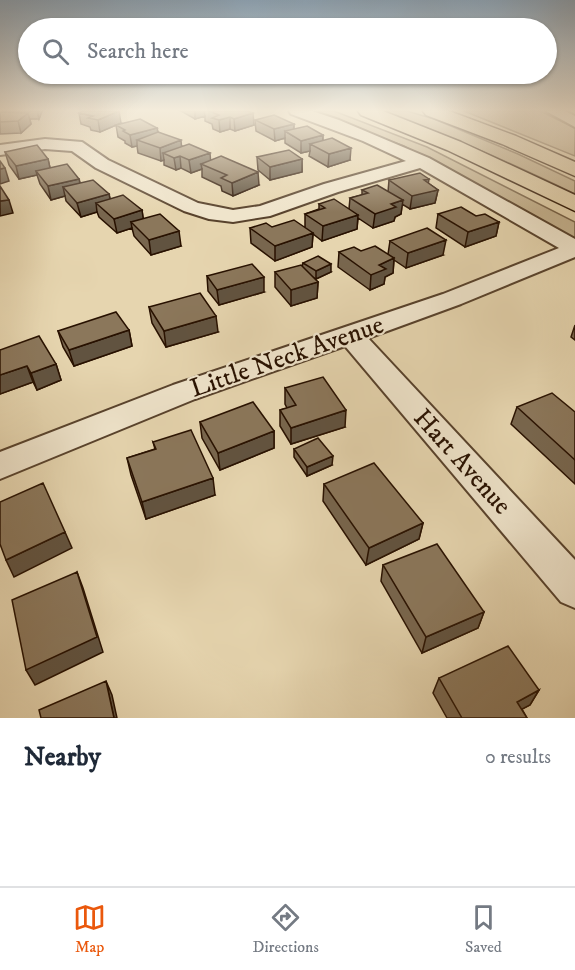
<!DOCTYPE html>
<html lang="en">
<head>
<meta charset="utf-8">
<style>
	body { margin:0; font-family:"IM FELL DW Pica",serif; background:#f6f6f7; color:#1f2937 }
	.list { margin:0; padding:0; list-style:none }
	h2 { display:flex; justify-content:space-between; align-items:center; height:78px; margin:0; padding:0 24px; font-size:26px }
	h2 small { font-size:20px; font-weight:400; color:#747a83 }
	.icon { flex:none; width:33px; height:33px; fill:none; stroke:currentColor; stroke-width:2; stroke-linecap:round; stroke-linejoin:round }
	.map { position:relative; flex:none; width:575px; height:718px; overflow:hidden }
	.search { position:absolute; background:#fff; box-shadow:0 2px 4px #0004; left:18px; right:18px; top:18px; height:66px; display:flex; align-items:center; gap:15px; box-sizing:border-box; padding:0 21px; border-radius:33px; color:#747a83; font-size:22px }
	.sheet { height:168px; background:#fff }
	nav { display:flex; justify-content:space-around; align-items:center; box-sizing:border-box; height:84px; border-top:2px solid #e0e1e3; background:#fff; font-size:16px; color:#747a83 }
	nav a { display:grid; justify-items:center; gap:3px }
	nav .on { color:#ea580c }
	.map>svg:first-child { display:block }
	.green { fill:#c6b491; stroke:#776248; stroke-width:1.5 }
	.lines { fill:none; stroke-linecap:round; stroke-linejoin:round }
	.street-casing { stroke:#58422c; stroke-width:4 }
	.highway-casing { stroke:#281100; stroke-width:3 }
	.street { fill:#efe4cb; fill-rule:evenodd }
	.highway { fill:#e6d5af; fill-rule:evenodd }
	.wall { fill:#78664e; stroke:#281100; stroke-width:1.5 }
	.shaded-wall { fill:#615340; stroke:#281100; stroke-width:1.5 }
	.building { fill:#8b775b; stroke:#281100; stroke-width:1.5 }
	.labels { text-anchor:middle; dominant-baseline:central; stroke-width:4.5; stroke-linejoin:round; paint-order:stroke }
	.street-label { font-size:26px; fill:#281100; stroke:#efe4cb }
</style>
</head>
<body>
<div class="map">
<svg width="575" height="718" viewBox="0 0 575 718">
	<rect width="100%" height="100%" fill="#e6d5af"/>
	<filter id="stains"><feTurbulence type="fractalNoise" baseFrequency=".00333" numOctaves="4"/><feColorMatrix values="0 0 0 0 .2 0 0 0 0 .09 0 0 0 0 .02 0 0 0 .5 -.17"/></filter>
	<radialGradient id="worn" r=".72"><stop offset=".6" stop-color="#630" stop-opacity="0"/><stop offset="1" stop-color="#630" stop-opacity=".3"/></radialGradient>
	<!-- green -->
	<path class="green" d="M309,111H334L427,147L575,222V243L404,146Z
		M380,111H407L434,119L518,154L575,181V194C511,163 447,134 380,111Z
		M464,111H540L575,128V156Z"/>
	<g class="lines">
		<defs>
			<path id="street" d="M289,111H312L339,120L429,158L575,239V257L461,304L368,338L575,560V608L561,602L345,346L195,399L0,479V452L173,385L443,294L559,248L420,168L338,192L270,216L233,222L209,219L184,211L96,168L72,151L45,149L0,155V145L45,139L82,142L108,160L198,203L233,210L260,206L324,184L406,161L363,141L291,114Z
				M546,111H565L575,116V127Z"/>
			<path id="highway" d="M358,111H383L461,142L575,195V211L447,150L361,115Z
				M423,111H449L516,136L575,162V176L502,144L426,115Z"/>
		</defs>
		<!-- street casing -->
		<use href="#street" class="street-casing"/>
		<!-- highway casing -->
		<use href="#highway" class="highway-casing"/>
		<!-- street -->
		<use href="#street" class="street"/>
		<!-- highway -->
		<use href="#highway" class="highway"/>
	</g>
	<!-- wall -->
	<path class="wall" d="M4,111H42L39,119H30L31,124L21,133L0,134V112Z
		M181,111H248L254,125L235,131L230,129L220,132L213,129L212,124L205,121V116L195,119Z
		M79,113L121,123L118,124L157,128L158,132L182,146L259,185L233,196L222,191L221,186L202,177V169L191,173L181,168L176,170L164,165V160L161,161L138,153L137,146L132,147L125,143V141L118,137L116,125L100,132L91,130L90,127L81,124Z
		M255,120L294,124V129L323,135V140L350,160L328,167L309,156L310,151L301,153L285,143V138L275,141L256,131Z
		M5,152L48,159L50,168L79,179L80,183L109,194L110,199L142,210L143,218L181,246L151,255L134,236L132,228L117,233L99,217L97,212L81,217L66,201L65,196L51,200L40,184L37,175L19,179L9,165Z
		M257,157L302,159V172L270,180L258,170Z
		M389,180L428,183L438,190L435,203L410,209L402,204L401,214L395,217L394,221L373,228L358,218L357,229L322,241L313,234L312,247L275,261L251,243L250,228L305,227V214L319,209V204L349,209L350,198L362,195V190L388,192Z
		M438,214L499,222L496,236L465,247L436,228Z
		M390,241L443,255L406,268L394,260L393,273L385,277L384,284L370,290L338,267L339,252L361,251L388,254Z
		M303,263L331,272L316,279L312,277L318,282L317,298L291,306L275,287V272L302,267Z
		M207,276L264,292L219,305L208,291Z
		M149,307L218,332L166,347L152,323Z
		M575,325V340L571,337Z
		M129,330L132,346L74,366L63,347L58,331Z
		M0,350L56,364L61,380L37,390L33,382L0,394Z
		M285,388L345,427L291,444L280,426V410L287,408L285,404Z
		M517,407L575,412V484L511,424Z
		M200,422L274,431V448L220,470L202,438Z
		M153,442L215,495L146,519L131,475L127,458L155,449Z
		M294,449L332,465L307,476L294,457Z
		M324,484L423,523L419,539L366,565L323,501Z
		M383,565L484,612L478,628L422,653L381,581Z
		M439,678L539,690L530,705L522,709L527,718H447L433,693Z"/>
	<!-- shaded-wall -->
	<path class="shaded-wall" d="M37,111H42L39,119Z
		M119,111L121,123L100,132L98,120Z
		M195,111H204L205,116L195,119Z
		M28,113L31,124L21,133L18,121Z
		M253,113L254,125L235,131L234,119Z
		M230,117V129L220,132L219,120Z
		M294,124L293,136L285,131V138L275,141L274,129Z
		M157,128L159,140H137V146L132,147L130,135Z
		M323,135L322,148L310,144V151L301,153V141Z
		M181,140L182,152L163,153L164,160L161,161L160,148Z
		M351,148L350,160L328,167L329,154Z
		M210,153L211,165L201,164L202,169L191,173L189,160Z
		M180,156L181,168L176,170L174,158Z
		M48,159L51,172L36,171L37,175L19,179L16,166Z
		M302,159V172L270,180V167Z
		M5,168L9,181L0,184V169Z
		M258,172L259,185L233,196L232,183Z
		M79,179L82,192L63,187L65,196L51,200L48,186Z
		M429,179L427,192L438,190L435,203L410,209L412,196L424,180Z
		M109,194L112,208L96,203L97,212L81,217L77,203Z
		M9,200L13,213L0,216V201Z
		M403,200L401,214L395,217L394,221L373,228L375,214L391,204Z
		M142,210L144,224L131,222L132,228L117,233L114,219Z
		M358,215L357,229L322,241L323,226Z
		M499,222L496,236L465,247L468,232Z
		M179,231L181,246L151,255L149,240Z
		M313,233L312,247L275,261V246Z
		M446,240L443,255L406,268L408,253Z
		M394,258L393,273L385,277L384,284L370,290L371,275L379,265Z
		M331,264V272L316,279V271Z
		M264,277V292L219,305L217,290Z
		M318,282L317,298L291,306V290Z
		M216,316L218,332L166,347L164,331Z
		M129,330L132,346L74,366L69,350Z
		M56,364L61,380L37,390L31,373Z
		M27,366L33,382L0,394V375Z
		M346,410L345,427L291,444V428Z
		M274,431V448L220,470L218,453Z
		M333,456L332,465L307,476V467Z
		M213,478L215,495L146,519L142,502Z
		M423,523L419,539L366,565L369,548Z
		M65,532L72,548L14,577L6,560Z
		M77,572L83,588L103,652L35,685L26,670Z
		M484,612L478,628L422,653L426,637Z
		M106,681L112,695L117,718H114Z
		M539,690L530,705L509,716L517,702Z"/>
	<!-- building -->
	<path class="building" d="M82,111H119L98,120L88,118L93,116L79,113Z
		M209,111H248L253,113L234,119L230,117L219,120L212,118L219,115Z
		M0,112L28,113L18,121L0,122Z
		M274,115L294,124L274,129L255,120Z
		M140,119L157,128L130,135L123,131L125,130L116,125Z
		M307,126L323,135L301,141L285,131Z
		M158,132L181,140L160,148L137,140Z
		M332,138L351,148L329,154L310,144Z
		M189,144L210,153L189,160L180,156L174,158L163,153Z
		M37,145L48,159L16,166L5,152Z
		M289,150L302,159L270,167L257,157Z
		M221,156L258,172L232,183L221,178L227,175L201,164Z
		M0,161L5,168L0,169Z
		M67,164L79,179L48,186L36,171Z
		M420,173L429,179L424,180L438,190L412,196L389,180Z
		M93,180L109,194L77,203L63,187Z
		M377,185L403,200L391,204L396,207L375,214L350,198L368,193L362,190Z
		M0,186L9,200L0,201Z
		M123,195L142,210L114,219L96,203Z
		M334,199L358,215L323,226L305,214L325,208L319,204Z
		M461,207L476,216L485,214L499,222L468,232L438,214Z
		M160,214L179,231L149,240L131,222Z
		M294,220L313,233L275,246L250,228L266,223L272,227Z
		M427,228L446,240L408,253L390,241Z
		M375,246L394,258L379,265L386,269L371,275L339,252L354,247L361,251Z
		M318,256L331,264L316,271L303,263Z
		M252,264L264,277L217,290L207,276Z
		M301,265L318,282L291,290L275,272Z
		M200,293L216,316L164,331L149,307Z
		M116,312L129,330L69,350L58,331Z
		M39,336L56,364L31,373L27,366L0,375V350Z
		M323,377L346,410L291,428L280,410L296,405L285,388Z
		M552,393L575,412V460L517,407Z
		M253,402L274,431L218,453L200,422Z
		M191,430L213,478L142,502L127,458L156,449L153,442Z
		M318,438L333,456L307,467L294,449Z
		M374,463L423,523L369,548L324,484Z
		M43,483L65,532L6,560L0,544V502Z
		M437,544L484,612L426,637L383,565Z
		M77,572L97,637L26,670L12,600Z
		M508,646L539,690L517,702L527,718H462L439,678Z
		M106,681L114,718H41L39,710Z"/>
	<!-- sky -->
	<linearGradient id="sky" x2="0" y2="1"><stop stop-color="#8da6ba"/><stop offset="0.52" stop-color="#f4ecdb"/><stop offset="1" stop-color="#f4ecdb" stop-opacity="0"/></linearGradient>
	<rect width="575" height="212" fill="url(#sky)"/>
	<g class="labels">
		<!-- street labels -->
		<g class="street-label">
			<text transform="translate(287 357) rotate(-19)">Little Neck Avenue</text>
			<text transform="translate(462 462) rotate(48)">Hart Avenue</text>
		</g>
	</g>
	<rect width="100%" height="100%" filter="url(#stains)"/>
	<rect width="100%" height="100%" fill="url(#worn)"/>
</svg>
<div class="search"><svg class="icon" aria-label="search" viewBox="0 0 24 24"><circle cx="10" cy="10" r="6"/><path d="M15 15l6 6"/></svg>Search here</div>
</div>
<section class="sheet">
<h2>Nearby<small>0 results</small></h2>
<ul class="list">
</ul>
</section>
<nav>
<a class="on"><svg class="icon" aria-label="map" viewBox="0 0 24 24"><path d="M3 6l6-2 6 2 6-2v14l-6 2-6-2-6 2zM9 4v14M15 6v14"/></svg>Map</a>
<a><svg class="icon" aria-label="directions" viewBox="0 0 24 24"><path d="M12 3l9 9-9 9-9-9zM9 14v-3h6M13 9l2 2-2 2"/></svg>Directions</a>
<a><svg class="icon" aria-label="saved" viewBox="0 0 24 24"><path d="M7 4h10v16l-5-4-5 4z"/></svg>Saved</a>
</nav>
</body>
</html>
